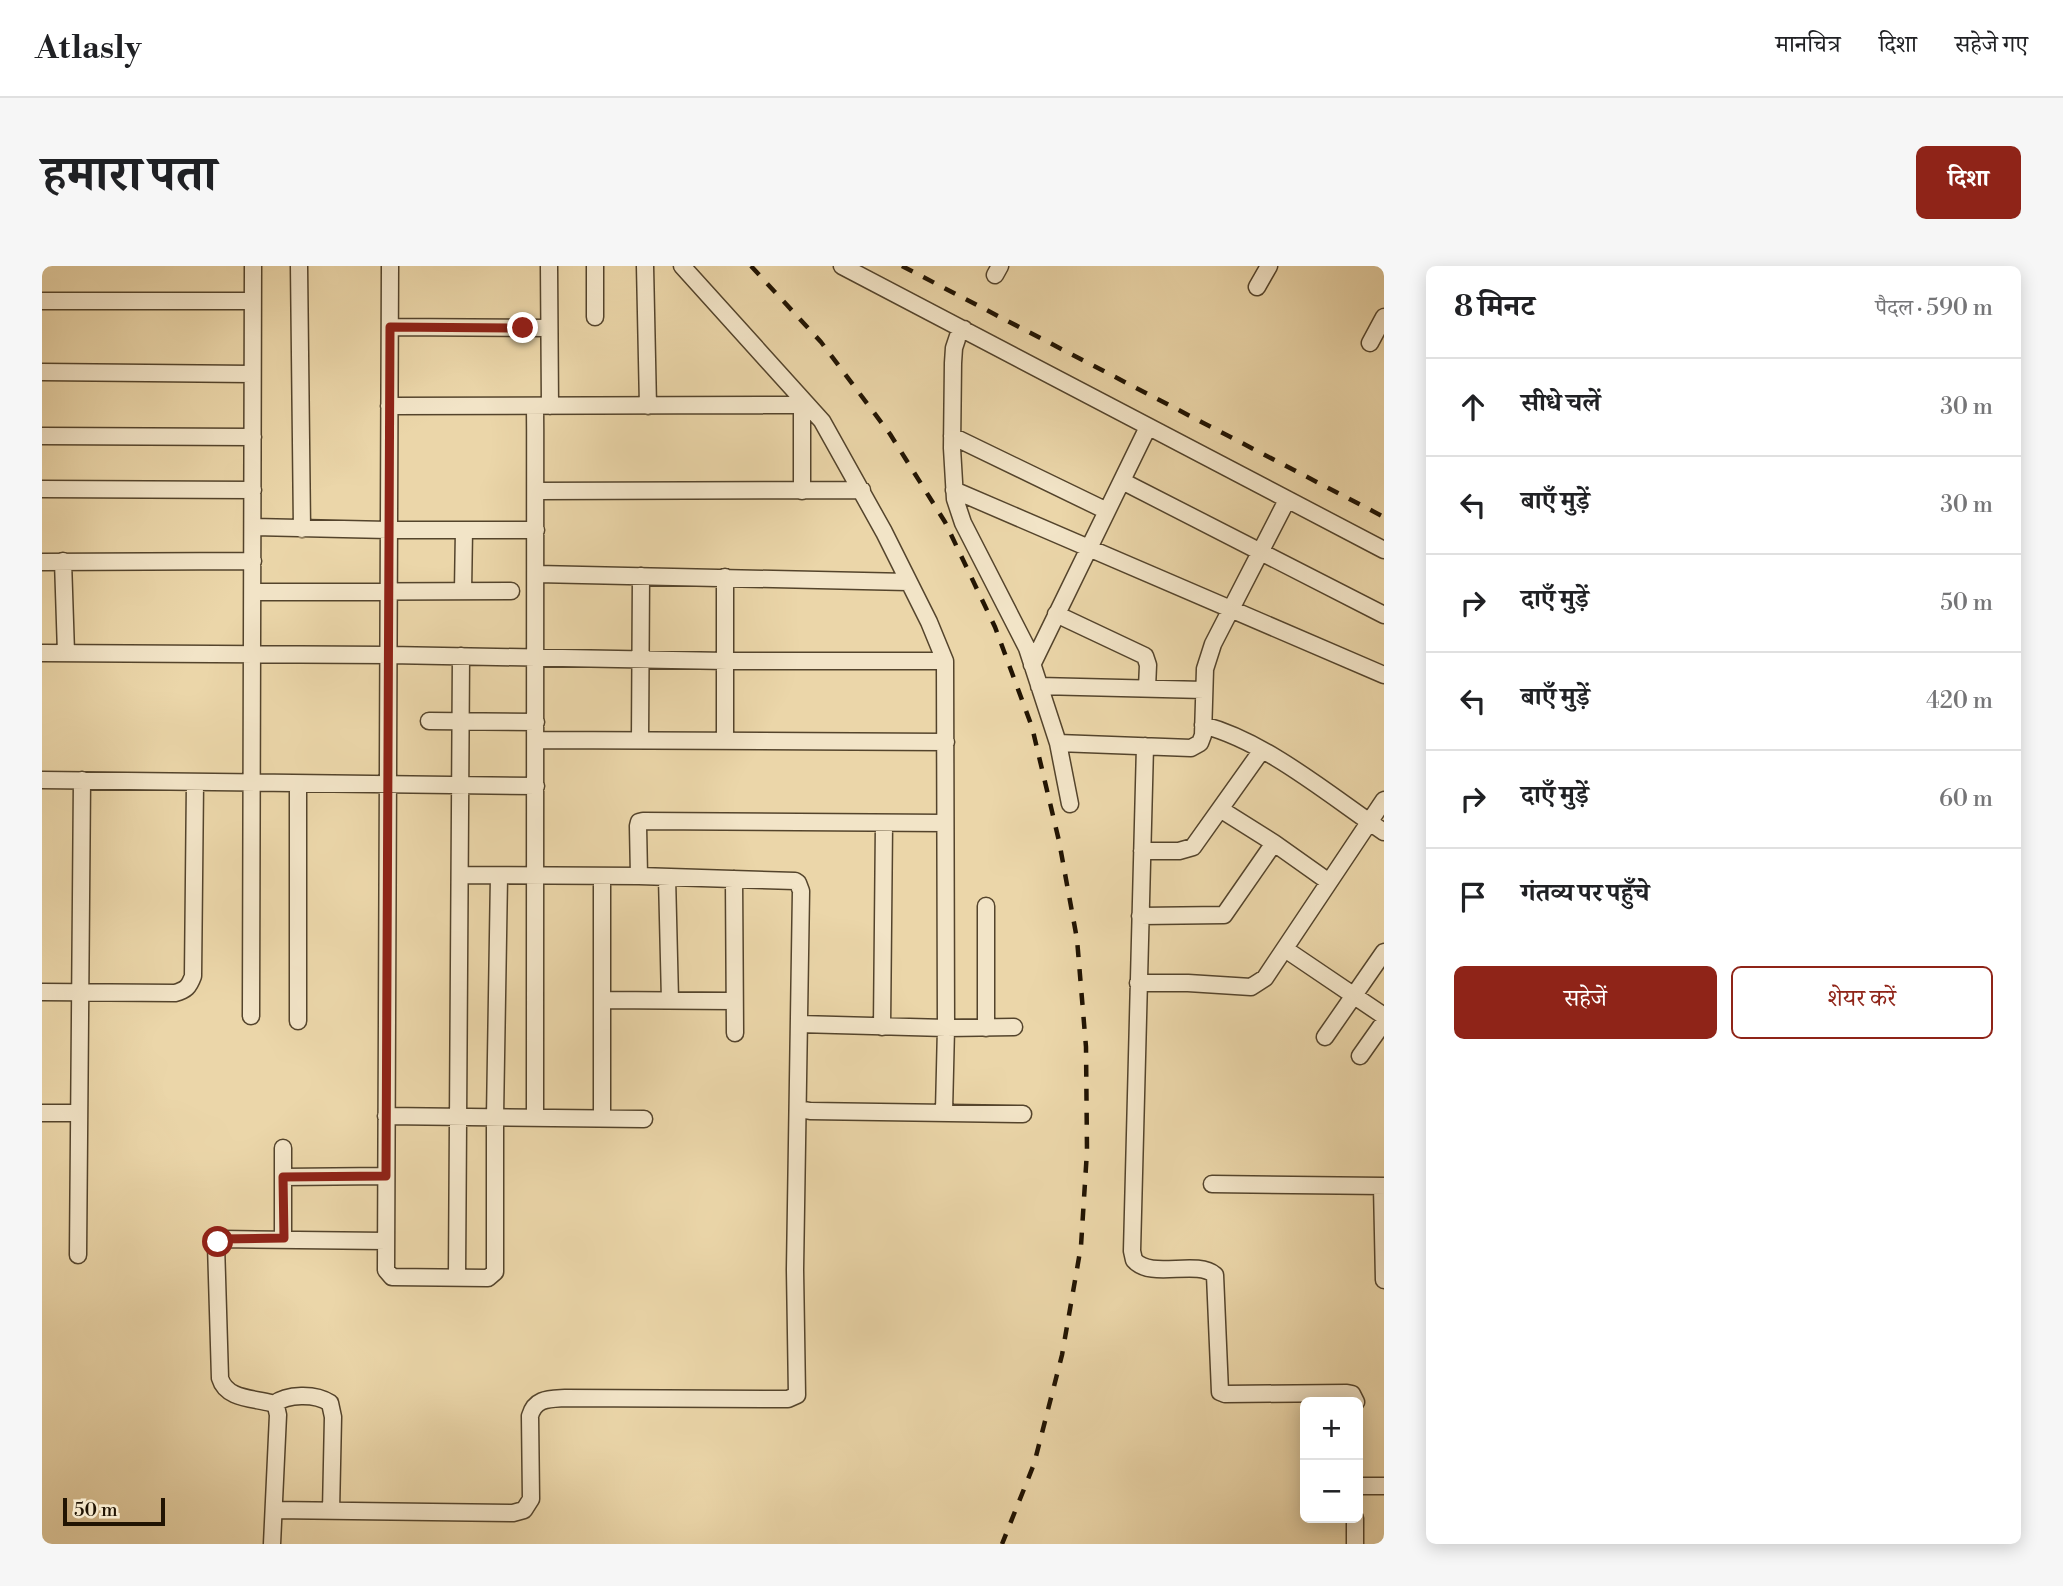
<!DOCTYPE html>
<html lang="hi">
<head>
<meta charset="utf-8">
<style>
	body { margin:0; font-family:"Libre Bodoni","Noto Serif Devanagari",serif; background:#f6f6f6; color:#202124 }
	.controls { position:absolute; right:21px; bottom:21px; display:grid; overflow:hidden; border-radius:10px; box-shadow:0 4px 18px #0003 }
	.controls button { width:63px; height:63px; display:grid; place-items:center; padding:0; border:0; border-bottom:2px solid #e0e0e0; background:#fff; color:#202124; font:35px sans-serif }
	.scale { position:absolute; left:21px; bottom:18px; width:102px; box-sizing:border-box; padding-left:7px; border:4px solid #211403; border-top:0; font-size:19px; line-height:24px; white-space:nowrap; color:#211403; -webkit-text-stroke:5px #f2e4c7; paint-order:stroke }
	.stop { position:absolute; width:21px; height:21px; margin:-16px; border:5px solid #8f2418; border-radius:50%; background:#fff }
	.stop.end { background:#8f2418; border-color:#fff; box-shadow:0 2px 7px #0008 }
	.list { margin:0; padding:0; list-style:none }
	h2 { display:flex; justify-content:space-between; align-items:center; height:91px; margin:0; padding:0 28px; font-size:30px }
	h2 small { font-size:23px; font-weight:400; color:#757577 }
	.list li { display:grid; grid-template-columns:46px 1fr auto; gap:21px; align-items:center; box-sizing:border-box; height:98px; padding:0 28px; border-top:2px solid #e0e0e0 }
	.list b { display:block; font-size:26px; white-space:nowrap }
	.list em { font-size:23px; font-style:normal; color:#757577 }
	.actions { display:flex; gap:14px; padding:21px 28px }
	.actions a { flex:1; padding:16px 0; border:2px solid #8f2418; border-radius:10px; text-align:center; font-size:24px; color:#8f2418 }
	.actions .main { background:#8f2418; color:#fff }
	.icon { flex:none; width:38px; height:38px; fill:none; stroke:currentColor; stroke-width:2; stroke-linecap:round; stroke-linejoin:round }
	.map { position:relative; flex:none; width:1342px; height:1278px; overflow:hidden; border-radius:10px }
	header { display:flex; align-items:center; gap:42px; box-sizing:border-box; height:98px; padding:0 35px; background:#fff; border-bottom:2px solid #e0e0e0 }
	header strong { font-size:33px }
	nav { display:flex; gap:38px; margin-inline-start:auto; font-size:24px }
	.intro { display:flex; align-items:center; justify-content:space-between; box-sizing:border-box; height:168px; padding:0 42px }
	h1 { margin:0; font-size:49px }
	.button { padding:18px 32px; border-radius:10px; background:#8f2418; color:#fff; font-size:24px; font-weight:700 }
	main { display:flex; gap:42px; padding:0 42px }
	aside { flex:1; background:#fff; border-radius:10px; box-shadow:0 4px 18px #0003 }
	.map>svg:first-child { display:block }
	.lines { fill:none; stroke-linecap:round; stroke-linejoin:round }
	.minor-casing { stroke:#54442c; stroke-width:19 }
	.minor { stroke:#f2e4c7; stroke-width:16 }
	.rail { stroke:#211403; stroke-width:4.5; stroke-dasharray:12 12; stroke-linecap:butt }
	.route { stroke:#8f2418; stroke-width:9 }
</style>
</head>
<body>
<header>
<strong>Atlasly</strong>
<nav><a>मानचित्र</a><a>दिशा</a><a>सहेजे गए</a></nav>
</header>
<div class="intro"><h1>हमारा पता</h1><a class="button">दिशा</a></div>
<main>
<div class="map">
<svg width="1342" height="1278" viewBox="0 0 1342 1278">
	<rect width="100%" height="100%" fill="#ebd6a9"/>
	<filter id="stains"><feTurbulence type="fractalNoise" baseFrequency=".00286" numOctaves="4"/><feColorMatrix values="0 0 0 0 .2 0 0 0 0 .09 0 0 0 0 .02 0 0 0 .5 -.17"/></filter>
	<radialGradient id="worn" r=".72"><stop offset=".6" stop-color="#630" stop-opacity="0"/><stop offset="1" stop-color="#630" stop-opacity=".3"/></radialGradient>
	<g class="lines">
		<defs>
			<path id="minor" d="M257,0L260,263
				M348,0L344,1004L350,1011L446,1012L453,1006V851L457,610
				M507,0L508,140
				M603,0L606,140
				M640,0L780,155L842,266L887,356L903,395L904,762L902,845
				M800,0L1342,284
				M953,9L958,0
				M1215,21L1227,0
				M0,35H211
				M553,51V0
				M348,61L507,62
				M922,63L916,70L912,82L911,97L910,182L913,233L921,257L985,382L1016,477L1028,538
				M1328,77L1342,51
				M0,106L210,108
				M760,139V225
				M347,140L765,139
				M493,140C495,377 492,614 493,852
				M0,170L211,171
				M910,170L1065,245
				M1080,215L1342,349
				M0,223L211,224
				M912,224L1342,409
				M494,225L820,224
				M211,261L346,264H494
				M21,295L24,387
				M0,296L211,295
				M495,308L866,316
				M421,325L422,264
				M211,326L469,325
				M1014,348L1103,390L1106,399L1105,422
				M0,387L347,389L685,395H903
				M990,399L1106,161
				M997,420L1162,424
				M387,455L494,456
				M1161,459C1225,476 1287,529 1342,566
				M494,474L904,476
				M598,474L599,310
				M683,474V311
				M1016,477L1149,482L1158,477L1161,469L1163,403L1171,378L1245,234
				M1103,480L1090,985L1092,994C1109,1014 1154,993 1173,1009L1178,1126L1183,1128L1305,1127L1310,1128L1314,1136
				M0,514L494,520
				M256,518V755
				M1178,543L1232,577L1287,616
				M1100,585H1137L1151,581L1220,484
				M597,610L596,560L597,556L601,555L903,557
				M560,611V853
				M625,611L628,734
				M692,613L693,767
				M944,640V762
				M1098,650L1182,649L1232,577
				M1243,683L1342,750
				M1096,717H1146L1209,721L1223,712L1231,700L1342,534
				M0,726L133,727C144,724 147,721 151,710L153,516
				M560,734L692,735
				M209,750L211,0
				M757,758L904,762L972,761
				M840,761L842,557
				M1283,771L1342,686
				M1318,790L1342,756
				M757,843L768,845L981,848
				M0,847H37
				M344,850L602,853
				M241,882V972
				M241,911L344,910
				M1170,918L1342,920
				M1340,920L1342,1014
				M36,989L40,514
				M415,1011L419,390
				M232,1138C245,1128 273,1127 288,1137L291,1151L289,1245
				M1316,1220H1342
				M232,1244L471,1247L482,1244L489,1233L488,1150C493,1132 507,1133 523,1132L746,1133L755,1129L753,1004L759,625L756,617L753,615L597,610L419,609
				M1313,1252V1278
				M230,1278L236,1149L234,1140L229,1137C210,1132 184,1133 178,1112L174,978L180,973L344,975"/>
		</defs>
		<!-- minor casing -->
		<use href="#minor" class="minor-casing"/>
		<!-- minor -->
		<use href="#minor" class="minor"/>
		<!-- rail -->
		<path class="rail" d="M709,0L779,76L848,168L903,256L953,361L990,461L1017,575L1035,673L1044,781L1045,885L1039,980L1020,1089L992,1198L960,1278
			M860,0L1342,251"/>
	</g>
	<g class="lines">
		<!-- route -->
		<path class="route" d="M176,976L180,973L242,972L241,911L344,910L348,61L481,62"/>
	</g>
	<rect width="100%" height="100%" filter="url(#stains)"/>
	<rect width="100%" height="100%" fill="url(#worn)"/>
</svg>
<div class="controls">
<button>+</button>
<button>−</button>
</div>
<div class="scale">50 m</div>
<div class="stop" style="left:176px;top:976px"></div>
<div class="stop end" style="left:481px;top:62px"></div>
</div>
<aside>
<h2>8 मिनट<small>पैदल · 590 m</small></h2>
<ul class="list">
<li><svg class="icon" aria-label="ahead" viewBox="0 0 24 24"><path d="M12 20V5M6 11l6-6 6 6"/></svg><div><b>सीधे चलें</b></div><em>30 m</em></li>
<li><svg class="icon" aria-label="left" viewBox="0 0 24 24"><path d="M17 20v-9H6M10 6l-5 5 5 5"/></svg><div><b>बाएँ मुड़ें</b></div><em>30 m</em></li>
<li><svg class="icon" aria-label="right" viewBox="0 0 24 24"><path d="M7 20v-9h11M14 6l5 5-5 5"/></svg><div><b>दाएँ मुड़ें</b></div><em>50 m</em></li>
<li><svg class="icon" aria-label="left" viewBox="0 0 24 24"><path d="M17 20v-9H6M10 6l-5 5 5 5"/></svg><div><b>बाएँ मुड़ें</b></div><em>420 m</em></li>
<li><svg class="icon" aria-label="right" viewBox="0 0 24 24"><path d="M7 20v-9h11M14 6l5 5-5 5"/></svg><div><b>दाएँ मुड़ें</b></div><em>60 m</em></li>
<li><svg class="icon" aria-label="arrive" viewBox="0 0 24 24"><path d="M6 21V4h12l-3 4 3 4H6"/></svg><div><b>गंतव्य पर पहुँचे</b></div></li>
</ul>
<div class="actions"><a class="main">सहेजें</a><a>शेयर करें</a></div>
</aside>
</main>
</body>
</html>
